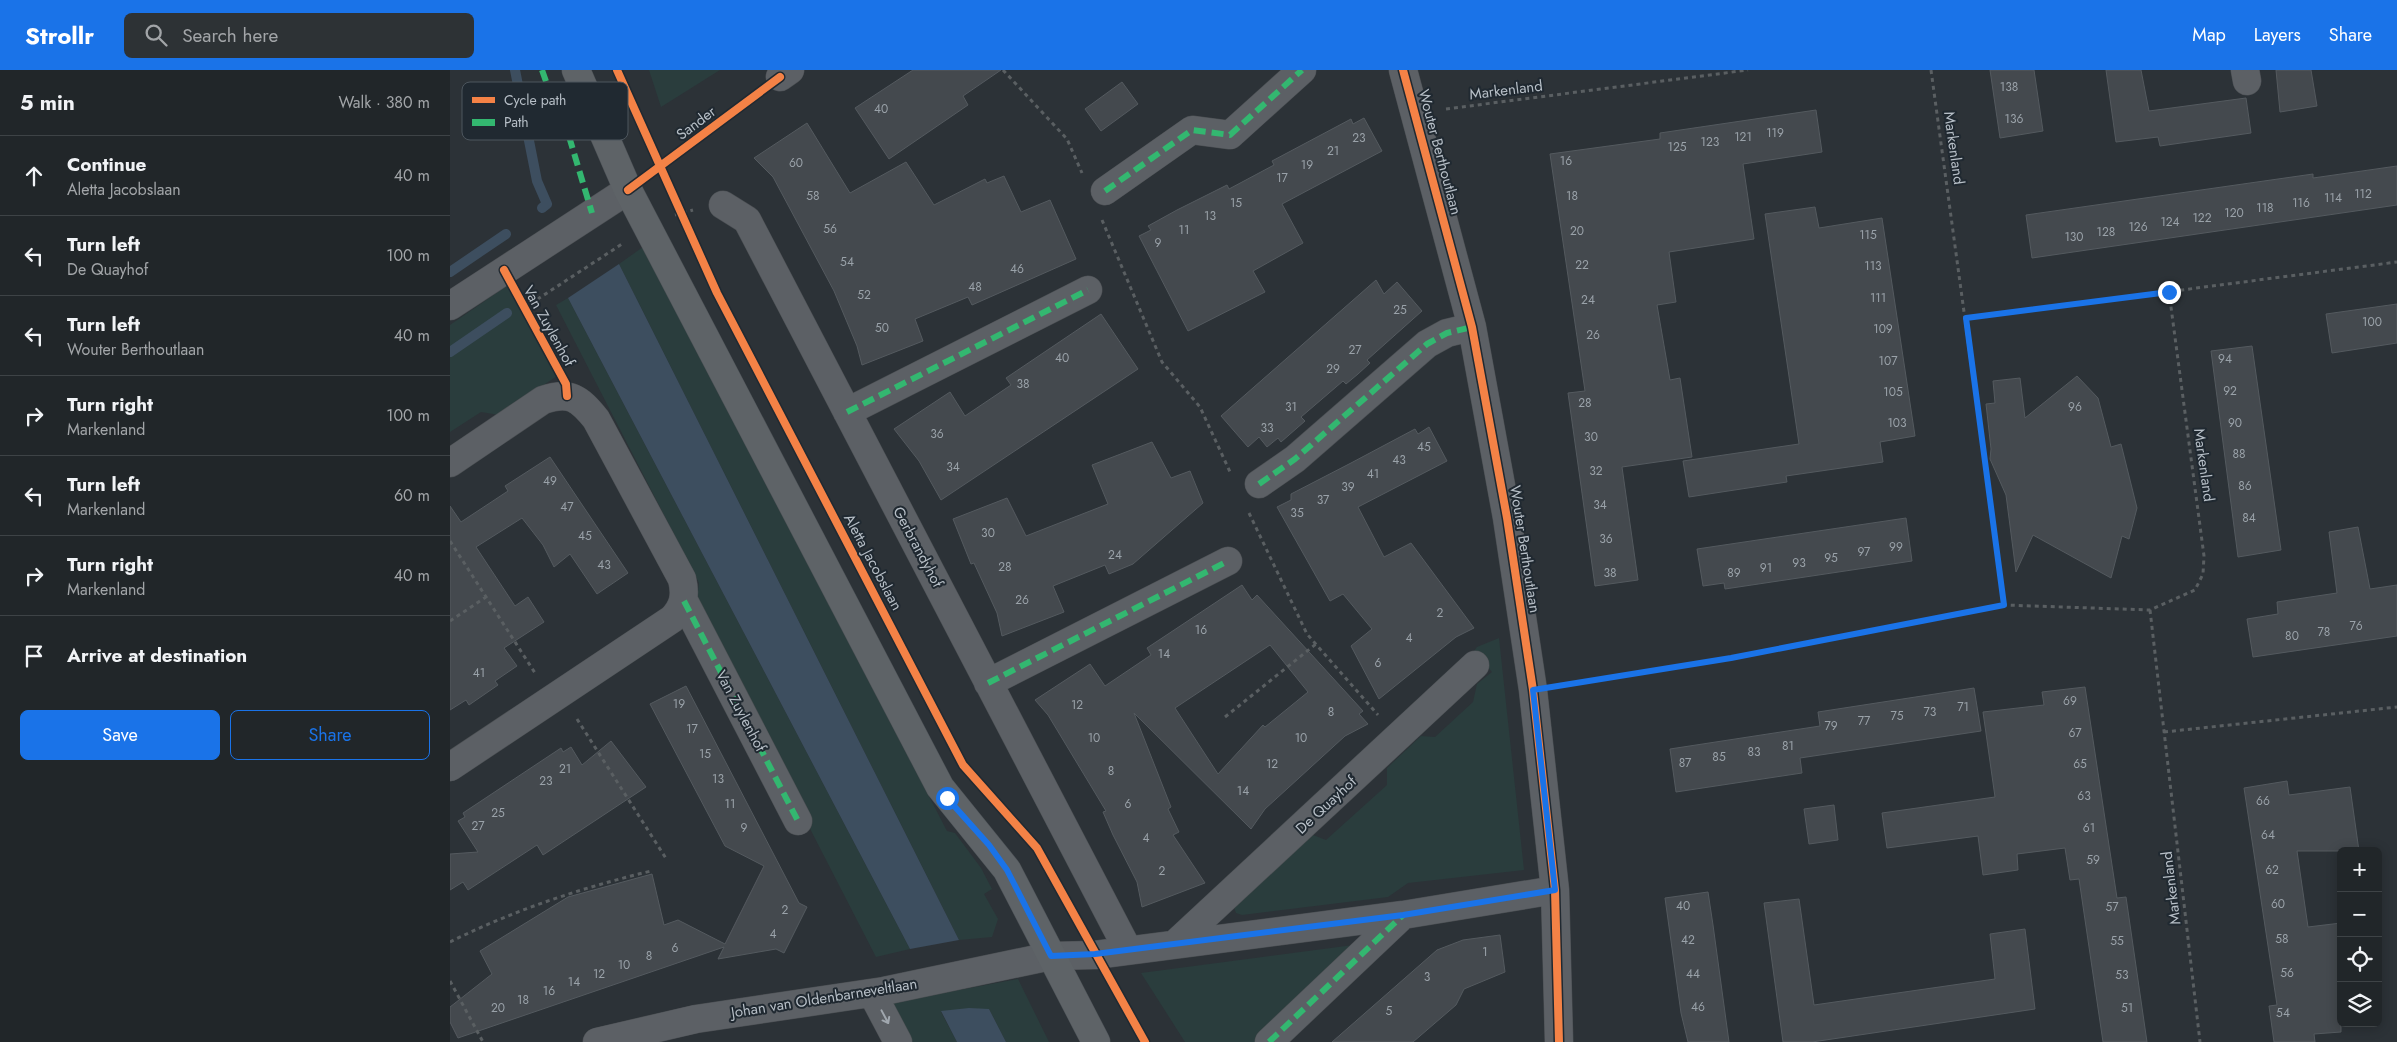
<!DOCTYPE html>
<html lang="en">
<head>
<meta charset="utf-8">
<style>
	body { margin:0; font-family:Jost,sans-serif; background:#2d3235; color:#f1f3f6 }
	.controls { position:absolute; right:15px; bottom:15px; display:grid; overflow:hidden; border-radius:8px; box-shadow:0 2px 12px #0003 }
	.controls button { width:45px; height:45px; display:grid; place-items:center; padding:0; border:0; border-bottom:1px solid #3e4346; background:#212629; color:#f1f3f6; font:25px sans-serif }
	.stop { position:absolute; width:15px; height:15px; margin:-11px; border:4px solid #1a73e8; border-radius:50%; background:#fff }
	.stop.end { background:#1a73e8; border-color:#fff; box-shadow:0 1px 5px #0008 }
	.list { margin:0; padding:0; list-style:none }
	h2 { display:flex; justify-content:space-between; align-items:center; height:65px; margin:0; padding:0 20px; font-size:21px }
	h2 small { font-size:16px; font-weight:400; color:#a2a5a8 }
	.list li { display:grid; grid-template-columns:32px 1fr auto; gap:15px; align-items:center; box-sizing:border-box; height:80px; padding:0 20px; border-top:1px solid #3e4346 }
	.list b { display:block; font-size:19px; white-space:nowrap }
	.list p { margin:0; font-size:16px; white-space:nowrap; color:#a2a5a8 }
	.list em { font-size:16px; font-style:normal; color:#a2a5a8 }
	.actions { display:flex; gap:10px; padding:15px 20px }
	.actions a { flex:1; padding:11px 0; border:1px solid #1a73e8; border-radius:8px; text-align:center; font-size:18px; color:#1a73e8 }
	.actions .main { background:#1a73e8; color:#fff }
	.icon { flex:none; width:28px; height:28px; fill:none; stroke:currentColor; stroke-width:2; stroke-linecap:round; stroke-linejoin:round }
	.map { position:relative; flex:none; width:1947px; height:972px; overflow:hidden }
	header { display:flex; align-items:center; gap:30px; box-sizing:border-box; height:70px; padding:0 25px; background:#1a73e8; color:#fff }
	header strong { font-size:24px }
	nav { display:flex; gap:28px; margin-inline-start:auto; font-size:18px }
	.search { width:350px; height:45px; background:#2d3235; display:flex; align-items:center; gap:12px; box-sizing:border-box; padding:0 18px; border-radius:8px; color:#a2a5a8; font-size:19px }
	main { display:flex }
	aside { flex:1; background:#212629 }
	.map>svg:first-child { display:block }
	.green { fill:#2a3d3d }
	.water { fill:#3d4e5f }
	.lines { fill:none; stroke-linecap:round; stroke-linejoin:round }
	.stream { stroke:#3d4e5f; stroke-width:10 }
	.building { fill:#44494e; stroke:#545a5f; fill-rule:evenodd }
	.minor-casing { stroke:#4a4e52; stroke-width:29 }
	.major-casing { stroke:#4a4f54; stroke-width:29 }
	.path { stroke:#5a5f62; stroke-width:3; stroke-dasharray:4 4; stroke-linecap:butt }
	.minor { stroke:#5c6065; stroke-width:28 }
	.major { stroke:#5e6367; stroke-width:28 }
	.quiet { stroke:#33b770; stroke-width:6; stroke-dasharray:12 6; stroke-linecap:butt }
	.cycleway-casing { stroke:#202931; stroke-width:11 }
	.cycleway { stroke:#f48246; stroke-width:8 }
	.oneway { stroke:#a0a7ae }
	.route { stroke:#1a73e8; stroke-width:6 }
	.labels { text-anchor:middle; dominant-baseline:central; stroke-width:4; stroke-linejoin:round; paint-order:stroke }
	.number-label { font-size:12px; fill:#9aa2a9 }
	.street-label { font-size:15px; fill:#b7bfc7; stroke:#202931 }
	.key { fill:#202931; stroke:#4d565e; stroke-width:1 }
	.key-label { font-size:14px; fill:#b7bfc7 }
</style>
</head>
<body>
<header>
<strong>Strollr</strong>
<div class="search"><svg class="icon" aria-label="search" viewBox="0 0 24 24"><circle cx="10" cy="10" r="6"/><path d="M15 15l6 6"/></svg>Search here</div>
<nav><a>Map</a><a>Layers</a><a>Share</a></nav>
</header>
<main>
<aside>
<h2>5 min<small>Walk · 380 m</small></h2>
<ul class="list">
<li><svg class="icon" aria-label="ahead" viewBox="0 0 24 24"><path d="M12 20V5M6 11l6-6 6 6"/></svg><div><b>Continue</b><p>Aletta Jacobslaan</p></div><em>40 m</em></li>
<li><svg class="icon" aria-label="left" viewBox="0 0 24 24"><path d="M17 20v-9H6M10 6l-5 5 5 5"/></svg><div><b>Turn left</b><p>De Quayhof</p></div><em>100 m</em></li>
<li><svg class="icon" aria-label="left" viewBox="0 0 24 24"><path d="M17 20v-9H6M10 6l-5 5 5 5"/></svg><div><b>Turn left</b><p>Wouter Berthoutlaan</p></div><em>40 m</em></li>
<li><svg class="icon" aria-label="right" viewBox="0 0 24 24"><path d="M7 20v-9h11M14 6l5 5-5 5"/></svg><div><b>Turn right</b><p>Markenland</p></div><em>100 m</em></li>
<li><svg class="icon" aria-label="left" viewBox="0 0 24 24"><path d="M17 20v-9H6M10 6l-5 5 5 5"/></svg><div><b>Turn left</b><p>Markenland</p></div><em>60 m</em></li>
<li><svg class="icon" aria-label="right" viewBox="0 0 24 24"><path d="M7 20v-9h11M14 6l5 5-5 5"/></svg><div><b>Turn right</b><p>Markenland</p></div><em>40 m</em></li>
<li><svg class="icon" aria-label="arrive" viewBox="0 0 24 24"><path d="M6 21V4h12l-3 4 3 4H6"/></svg><div><b>Arrive at destination</b></div></li>
</ul>
<div class="actions"><a class="main">Save</a><a>Share</a></div>
</aside>
<div class="map">
<svg width="1947" height="972" viewBox="0 0 1947 972">
	<rect width="100%" height="100%" fill="#2c3237"/>
	<!-- green -->
	<path class="green" d="M199,0H270L211,37Z
		M193,177L497,761L505,763L531,798L542,819L534,824L548,849L542,867L509,870L169,194Z
		M58,215L71,230L107,296V306L49,345L31,342L0,362V255Z
		M118,228L460,879L426,887L246,537L249,513L106,235Z
		M1049,568L1074,800L958,813L938,827L792,845L786,843L783,834L787,829L863,765L876,770L937,715V698L971,666L985,667L1023,632L1027,614L1042,602L1024,581L1027,577Z
		M911,874L809,972H735L691,903Z
		M568,909L599,972H556L539,939L491,942L507,972H456L434,931L455,930Z"/>
	<!-- water -->
	<path class="water" d="M169,194L509,870L460,879L118,228Z
		M519,938L539,939L556,972H507L491,941Z"/>
	<g class="lines">
		<!-- stream -->
		<path class="stream" d="M65,0L87,111L97,134L92,138
			M0,202L56,164
			M0,282L57,243"/>
	</g>
	<!-- building -->
	<path class="building" d="M463,0H551L513,26L518,35L439,89L405,38Z
		M1540,0H1584L1593,61L1550,68Z
		M1656,0H1691L1699,41L1796,28L1801,63L1710,76L1708,67L1666,72Z
		M1826,0H1861L1867,36L1830,42Z
		M672,12L688,34L651,61L635,39Z
		M1366,40L1372,82L1293,94L1304,169L1219,182L1226,232L1207,235L1220,310L1230,308L1242,387L1172,397L1188,510L1145,516L1118,323L1135,321L1100,84L1210,69V63Z
		M914,48L932,81L832,134L853,173L803,201L815,222L738,261L689,166L701,160L698,156L727,140L777,115L779,119L824,95L822,91L901,49L903,54Z
		M357,53L400,123L456,92L484,135L535,109L537,113L554,106L571,142L600,130L626,189L522,235L518,227L465,249L473,271L412,295L407,276L384,221L323,107L304,88Z
		M1947,96V135L1582,188L1576,145L1863,104V108Z
		M1365,137L1369,158L1432,148L1465,366L1430,372L1433,392L1336,406L1337,412L1239,427L1233,391L1349,374L1315,144Z
		M926,210L934,224L947,212L972,241L917,290L920,293L908,304L896,314L893,311L851,347L855,351L831,372L828,368L817,377L809,367L798,377L771,346Z
		M1947,234V273L1882,283L1876,244Z
		M651,244L688,299L491,430L469,391L444,359L500,322L515,346L561,315L556,308Z
		M1802,276L1831,480L1788,487L1761,281Z
		M1627,306L1648,328L1661,377L1671,374L1687,438L1679,469L1672,466L1661,508L1583,465L1566,502L1556,425L1540,389L1541,379L1536,334L1545,333L1543,311L1570,308L1575,348Z
		M979,357L997,391L908,437L934,487L961,473L1024,558L1006,567L929,629L901,576L922,559L893,524L880,531L827,437L841,430V424L901,393L965,359L968,364Z
		M702,372L721,408L740,401L753,433L683,494L659,504L655,495L603,516L614,542L552,566L547,543L524,493L521,494L503,449L557,428L576,466L658,434L642,395Z
		M100,387L178,503L147,524L120,484L104,497L93,475L72,448L26,477L65,536L78,527L94,552L54,578L67,596L45,611L48,615L19,635L16,630L0,640V436L11,452L58,421L55,416Z
		M1456,448L1462,491L1275,519L1274,513L1253,516L1247,479Z
		M1908,457L1920,519L1947,515V566L1803,587L1797,549L1828,544L1827,532L1887,523L1879,462Z
		M792,515L802,530L807,525L913,641L909,644L918,654L895,666L815,739L801,759L684,643L721,737L718,739L729,762L723,765L755,813L692,837L687,812L663,765L653,742L656,741L598,645L585,630L640,594L655,616L701,585L697,578ZM820,575L858,622L815,657L813,655L768,704L725,638Z
		M236,616L349,833L357,837L334,883L326,879L268,889L274,877L8,968L0,952V937L42,904L30,881L118,827L202,804L214,855L228,850L275,874L314,796L275,776L200,634Z
		M1635,617L1667,828L1676,827L1697,972H1653L1629,809L1620,810L1615,778L1567,784L1568,800L1533,805L1528,766L1437,778L1432,743L1545,727L1533,642L1594,635L1592,622Z
		M1524,618L1531,661L1350,688L1352,703L1226,722L1220,679L1370,656L1368,642Z
		M161,671L196,717L93,785L87,775L18,820L13,812L0,820V784L28,782L8,751L15,747L13,743L111,678L113,682L121,677L132,695Z
		M1837,711L1839,725L1900,717L1909,781H1847L1858,857L1891,853V962L1864,964L1865,972H1824L1819,936L1827,935L1794,718Z
		M1384,735L1388,770L1359,774L1354,739Z
		M1258,822L1263,855L1279,972H1238L1231,943L1215,828Z
		M1349,829L1364,935L1545,909L1540,864L1575,859L1585,939L1362,972H1333L1314,833Z
		M1050,865L1055,902L1014,919L1006,935L963,972H882L987,880L1013,870Z"/>
	<g class="lines">
		<defs>
			<path id="minor" d="M953,0L1022,257L1057,448L1083,620L1105,820L1109,972
				M1795,0L1797,11
				M330,7L340,0
				M655,121L742,60L780,65L852,0
				M273,135L297,150L678,880
				M0,236L178,120
				M397,342L638,220
				M0,393L93,330C120,321 129,328 146,349L232,509C236,525 234,537 222,549L0,697
				M809,414L845,389L977,274L997,263L1022,257
				M234,531L348,751
				M538,613L778,491
				M726,873L1025,595
				M422,923L448,972
				M147,972L246,949L434,921L601,886L645,885L953,845L1105,820
				M819,972L953,845"/>
			<path id="major" d="M126,0L178,120L490,717L557,800L646,972"/>
		</defs>
		<!-- minor casing -->
		<use href="#minor" class="minor-casing"/>
		<!-- major casing -->
		<use href="#major" class="major-casing"/>
		<!-- path -->
		<path class="path" d="M553,0L617,69L632,103
			M1481,0L1554,535
			M996,39L1298,0
			M225,145L243,140
			M652,150L712,292L750,337L781,404
			M74,238L172,174
			M1516,248L1947,192
			M799,443L857,564L928,645
			M0,471L85,603
			M1700,540L1750,972
			M0,551L36,527
			M1112,615L1281,588L1554,535L1700,540L1745,520L1753,504L1754,486L1719,222
			M775,647L866,574
			M127,649L217,790
			M1714,662L1947,637
			M0,872C64,840 131,818 201,801
			M0,911L33,972"/>
		<!-- minor -->
		<use href="#minor" class="minor"/>
		<!-- major -->
		<use href="#major" class="major"/>
		<!-- quiet -->
		<path class="quiet" d="M92,0L105,37L118,63L142,143
			M655,121L742,60L780,65L852,0
			M397,342L638,220
			M809,414L845,389L977,274L997,263L1022,257
			M234,531L348,751
			M538,613L778,491
			M819,972L953,845"/>
		<defs>
			<path id="cycleway" d="M167,0L267,223L513,695L587,778L695,972
				M953,0L1022,257L1057,448L1083,620L1105,820L1109,972
				M178,120L330,7
				M54,200L116,314L117,326"/>
		</defs>
		<!-- cycleway casing -->
		<use href="#cycleway" class="cycleway-casing"/>
		<!-- cycleway -->
		<use href="#cycleway" class="cycleway"/>
	</g>
	<!-- one-way arrows -->
	<defs><path id="oneway-shaft" d="M-6 0H5M1.5-3L5.5 0L1.5 3" fill="none" stroke-width="1.6" stroke-linecap="round" stroke-linejoin="round" transform="scale(1.25)"/></defs>
	<use class="oneway" href="#oneway-shaft" transform="translate(435 947) rotate(62)"/>
	<g class="lines">
		<!-- route -->
		<path class="route" d="M497,728L539,775L557,800L601,886L645,884L953,845L1105,820L1083,620L1281,588L1554,535L1516,248L1719,222"/>
	</g>
	<g class="labels">
		<!-- number labels -->
		<g class="number-label">
			<text x="1559" y="17">138</text>
			<text x="431" y="39">40</text>
			<text x="1564" y="49">136</text>
			<text x="1325" y="63">119</text>
			<text x="1293" y="67">121</text>
			<text x="909" y="68">23</text>
			<text x="1260" y="72">123</text>
			<text x="1227" y="77">125</text>
			<text x="883" y="81">21</text>
			<text x="1116" y="91">16</text>
			<text x="346" y="93">60</text>
			<text x="857" y="95">19</text>
			<text x="832" y="108">17</text>
			<text x="1913" y="124">112</text>
			<text x="363" y="126">58</text>
			<text x="1122" y="126">18</text>
			<text x="1883" y="128">114</text>
			<text x="786" y="133">15</text>
			<text x="1851" y="133">116</text>
			<text x="1815" y="138">118</text>
			<text x="1784" y="143">120</text>
			<text x="760" y="146">13</text>
			<text x="1752" y="148">122</text>
			<text x="1720" y="152">124</text>
			<text x="1688" y="157">126</text>
			<text x="380" y="159">56</text>
			<text x="734" y="160">11</text>
			<text x="1127" y="161">20</text>
			<text x="1656" y="162">128</text>
			<text x="1418" y="165">115</text>
			<text x="1624" y="167">130</text>
			<text x="708" y="173">9</text>
			<text x="397" y="192">54</text>
			<text x="1132" y="195">22</text>
			<text x="1423" y="196">113</text>
			<text x="567" y="199">46</text>
			<text x="525" y="217">48</text>
			<text x="414" y="225">52</text>
			<text x="1428" y="228">111</text>
			<text x="1138" y="230">24</text>
			<text x="950" y="240">25</text>
			<text x="1922" y="252">100</text>
			<text x="432" y="258">50</text>
			<text x="1433" y="259">109</text>
			<text x="1143" y="265">26</text>
			<text x="905" y="280">27</text>
			<text x="612" y="288">40</text>
			<text x="1775" y="289">94</text>
			<text x="1438" y="291">107</text>
			<text x="883" y="299">29</text>
			<text x="573" y="314">38</text>
			<text x="1780" y="321">92</text>
			<text x="1443" y="322">105</text>
			<text x="1135" y="333">28</text>
			<text x="841" y="337">31</text>
			<text x="1625" y="337">96</text>
			<text x="1447" y="353">103</text>
			<text x="1785" y="353">90</text>
			<text x="817" y="358">33</text>
			<text x="487" y="364">36</text>
			<text x="1141" y="367">30</text>
			<text x="974" y="377">45</text>
			<text x="1789" y="384">88</text>
			<text x="949" y="390">43</text>
			<text x="503" y="397">34</text>
			<text x="1146" y="401">32</text>
			<text x="923" y="404">41</text>
			<text x="100" y="411">49</text>
			<text x="1795" y="416">86</text>
			<text x="898" y="417">39</text>
			<text x="873" y="430">37</text>
			<text x="1150" y="435">34</text>
			<text x="117" y="437">47</text>
			<text x="847" y="443">35</text>
			<text x="1799" y="448">84</text>
			<text x="538" y="463">30</text>
			<text x="135" y="466">45</text>
			<text x="1156" y="469">36</text>
			<text x="1446" y="477">99</text>
			<text x="1414" y="482">97</text>
			<text x="665" y="485">24</text>
			<text x="1381" y="488">95</text>
			<text x="1349" y="493">93</text>
			<text x="154" y="495">43</text>
			<text x="555" y="497">28</text>
			<text x="1316" y="498">91</text>
			<text x="1160" y="503">38</text>
			<text x="1284" y="503">89</text>
			<text x="572" y="530">26</text>
			<text x="990" y="543">2</text>
			<text x="1906" y="556">76</text>
			<text x="751" y="560">16</text>
			<text x="1874" y="562">78</text>
			<text x="1842" y="566">80</text>
			<text x="959" y="568">4</text>
			<text x="714" y="584">14</text>
			<text x="928" y="593">6</text>
			<text x="29" y="603">41</text>
			<text x="1620" y="631">69</text>
			<text x="229" y="634">19</text>
			<text x="627" y="635">12</text>
			<text x="1513" y="637">71</text>
			<text x="881" y="642">8</text>
			<text x="1480" y="642">73</text>
			<text x="1447" y="646">75</text>
			<text x="1414" y="651">77</text>
			<text x="1381" y="656">79</text>
			<text x="242" y="659">17</text>
			<text x="1625" y="663">67</text>
			<text x="644" y="668">10</text>
			<text x="851" y="668">10</text>
			<text x="1338" y="676">81</text>
			<text x="1304" y="682">83</text>
			<text x="255" y="684">15</text>
			<text x="1269" y="687">85</text>
			<text x="1235" y="693">87</text>
			<text x="822" y="694">12</text>
			<text x="1630" y="694">65</text>
			<text x="115" y="699">21</text>
			<text x="661" y="701">8</text>
			<text x="268" y="709">13</text>
			<text x="96" y="711">23</text>
			<text x="793" y="721">14</text>
			<text x="1634" y="726">63</text>
			<text x="1813" y="731">66</text>
			<text x="280" y="734">11</text>
			<text x="678" y="734">6</text>
			<text x="48" y="743">25</text>
			<text x="28" y="756">27</text>
			<text x="294" y="758">9</text>
			<text x="1639" y="758">61</text>
			<text x="1818" y="765">64</text>
			<text x="696" y="768">4</text>
			<text x="1643" y="790">59</text>
			<text x="1822" y="800">62</text>
			<text x="712" y="801">2</text>
			<text x="1828" y="834">60</text>
			<text x="1233" y="836">40</text>
			<text x="1662" y="837">57</text>
			<text x="335" y="840">2</text>
			<text x="323" y="864">4</text>
			<text x="1832" y="869">58</text>
			<text x="1238" y="870">42</text>
			<text x="1667" y="871">55</text>
			<text x="225" y="878">6</text>
			<text x="1035" y="882">1</text>
			<text x="199" y="886">8</text>
			<text x="174" y="895">10</text>
			<text x="1837" y="903">56</text>
			<text x="149" y="904">12</text>
			<text x="1243" y="904">44</text>
			<text x="1672" y="905">53</text>
			<text x="977" y="907">3</text>
			<text x="124" y="912">14</text>
			<text x="99" y="921">16</text>
			<text x="73" y="930">18</text>
			<text x="1248" y="937">46</text>
			<text x="48" y="938">20</text>
			<text x="1677" y="938">51</text>
			<text x="939" y="941">5</text>
			<text x="1833" y="943">54</text>
		</g>
		<!-- street labels -->
		<g class="street-label">
			<text transform="translate(1056 20) rotate(-7)">Markenland</text>
			<text transform="translate(246 53) rotate(-37)">Sander</text>
			<text transform="translate(1504 78) rotate(82)">Markenland</text>
			<text transform="translate(990 82) rotate(75)">Wouter Berthoutlaan</text>
			<text transform="translate(99 256) rotate(61)">Van Zuylenhof</text>
			<text transform="translate(1754 395) rotate(82)">Markenland</text>
			<text transform="translate(468 477) rotate(62)">Gerbrandyhof</text>
			<text transform="translate(1075 479) rotate(81)">Wouter Berthoutlaan</text>
			<text transform="translate(423 492) rotate(62)">Aletta Jacobslaan</text>
			<text transform="translate(291 641) rotate(62)">Van Zuylenhof</text>
			<text transform="translate(876 735) rotate(-43)">De Quayhof</text>
			<text transform="translate(1721 818) rotate(-97)">Markenland</text>
			<text transform="translate(374 928) rotate(-9)">Johan van Oldenbarneveltlaan</text>
		</g>
	</g>
	<!-- legend -->
	<rect x="12" y="12" width="166" height="58" rx="8" class="key"/>
	<rect x="22" y="27" width="23" height="6" fill="#f48246"/>
	<rect x="22" y="49" width="23" height="7" fill="#33b770"/>
	<g class="key-label">
		<text x="54" y="35">Cycle path</text>
		<text x="54" y="57">Path</text>
	</g>
</svg>
<div class="controls">
<button>+</button>
<button>−</button>
<button><svg class="icon" aria-label="locate" viewBox="0 0 24 24"><circle cx="12" cy="12" r="6"/><path d="M12 2v4M12 18v4M2 12h4M18 12h4"/></svg></button>
<button><svg class="icon" aria-label="layers" viewBox="0 0 24 24"><path d="M12 4l9 5-9 5-9-5zM3 14l9 5 9-5"/></svg></button>
</div>
<div class="stop" style="left:497px;top:728px"></div>
<div class="stop end" style="left:1719px;top:222px"></div>
</div>
</main>
</body>
</html>
